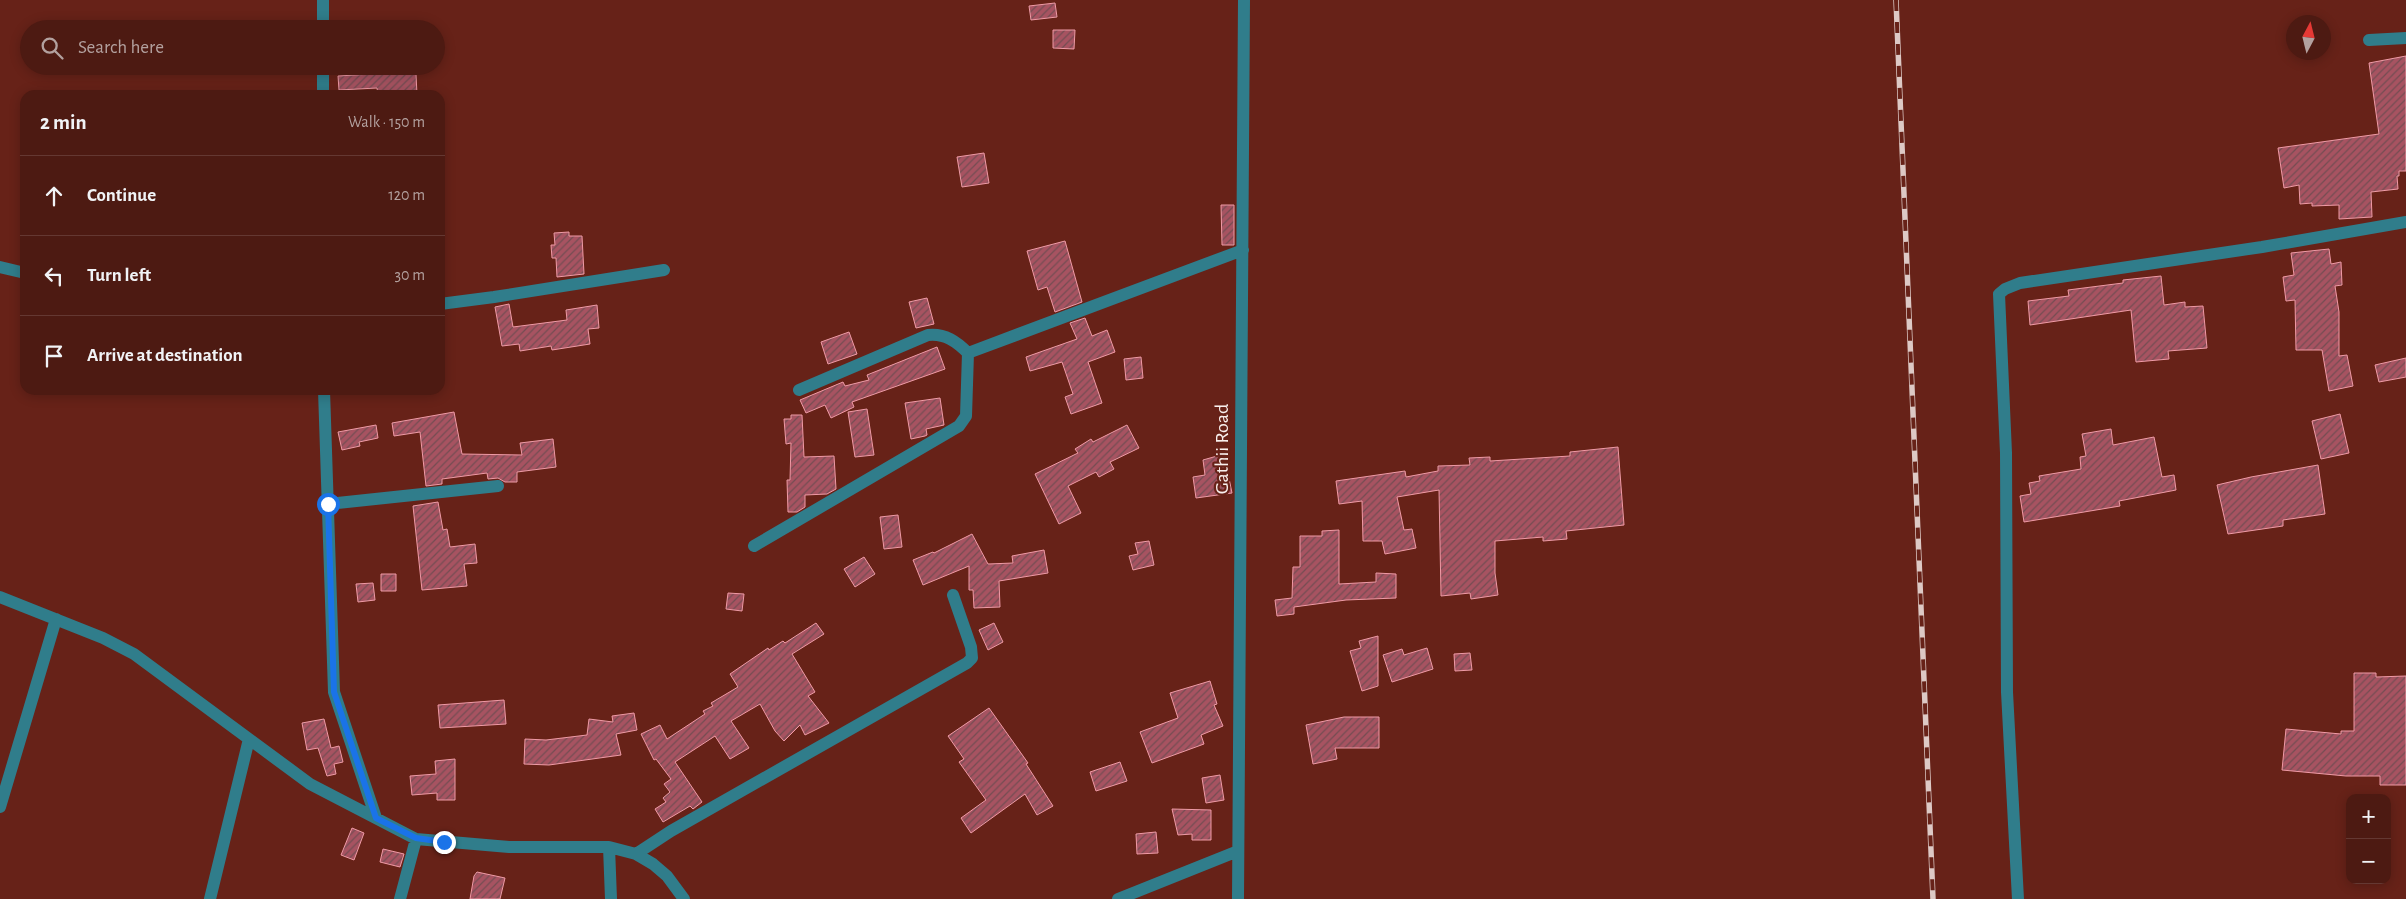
<!DOCTYPE html>
<html lang="en">
<head>
<meta charset="utf-8">
<style>
	body { margin:0; font-family:"Alegreya Sans",sans-serif; background:#572720; color:#f1f3f6 }
	.controls { position:absolute; right:15px; bottom:15px; display:grid; overflow:hidden; border-radius:10px; box-shadow:0 2px 12px #0003 }
	.controls button { width:45px; height:45px; display:grid; place-items:center; padding:0; border:0; border-bottom:1px solid #643832; background:#4d1a12; color:#f1f3f6; font:25px sans-serif }
	.compass { position:absolute; left:2286px; top:15px; width:45px; height:45px; border-radius:50%; background:#4d1a12; box-shadow:0 2px 12px #0003; rotate:7deg }
	.stop { position:absolute; width:15px; height:15px; margin:-11px; border:4px solid #1a73e8; border-radius:50%; background:#fff }
	.stop.end { background:#1a73e8; border-color:#fff; box-shadow:0 1px 5px #0008 }
	.list { margin:0; padding:0; list-style:none }
	h2 { display:flex; justify-content:space-between; align-items:center; height:65px; margin:0; padding:0 20px; font-size:21px }
	h2 small { font-size:16px; font-weight:400; color:#b3a19f }
	.list li { display:grid; grid-template-columns:32px 1fr auto; gap:15px; align-items:center; box-sizing:border-box; height:80px; padding:0 20px; border-top:1px solid #643832 }
	.list b { display:block; font-size:19px; white-space:nowrap }
	.list em { font-size:16px; font-style:normal; color:#b3a19f }
	.icon { flex:none; width:28px; height:28px; fill:none; stroke:currentColor; stroke-width:2; stroke-linecap:round; stroke-linejoin:round }
	.map { position:relative; flex:none; width:2406px; height:899px; overflow:hidden }
	.search { position:absolute; background:#4d1a12; box-shadow:0 2px 12px #0003; left:20px; top:20px; width:425px; height:55px; display:flex; align-items:center; gap:12px; box-sizing:border-box; padding:0 18px; border-radius:28px; color:#b3a19f; font-size:19px }
	.panel { position:absolute; background:#4d1a12; box-shadow:0 2px 12px #0003; left:20px; top:90px; width:425px; height:305px; border-radius:15px }
	.map>svg:first-child { display:block }
	.building { fill:url(#building-hatch); stroke:#ef9ba6 }
	.lines { fill:none; stroke-linecap:round; stroke-linejoin:round }
	.minor { stroke:#307d8b; stroke-width:12 }
	.rail-casing { stroke:#ddc9c5; stroke-width:5.5 }
	.rail { stroke:#672218; stroke-width:4; stroke-dasharray:11; stroke-linecap:butt }
	.route { stroke:#1a73e8; stroke-width:6 }
	.labels { text-anchor:middle; dominant-baseline:central; stroke-width:4.5; stroke-linejoin:round; paint-order:stroke }
	.street-label { font-size:20px; fill:#f9f0ee; stroke:#672218 }
</style>
</head>
<body>
<div class="map">
<svg width="2406" height="899" viewBox="0 0 2406 899">
	<defs>
		<pattern id="building-hatch" width="6" height="6" patternUnits="userSpaceOnUse" patternTransform="scale(1.25)"><rect width="6" height="6" fill="#a75361"/><path d="M-1 1l2-2M0 6l6-6M5 7l2-2" fill="none" stroke="#744d53"/></pattern>
	</defs>
	<rect width="100%" height="100%" fill="#672218"/>
	<!-- building -->
	<path class="building" d="M1055,3L1057,17L1031,20L1029,6Z
		M1053,30H1075L1074,49L1053,48Z
		M2406,56V171H2399V176H2397L2398,189L2371,192L2372,217L2339,219V205L2312,206V203L2300,204L2299,185L2284,188L2278,148L2379,134L2369,63Z
		M372,74H416L417,95H378L377,88L339,90L338,76Z
		M984,153L989,183L962,187L957,157Z
		M1221,205H1234V245H1222Z
		M569,232V236H582L584,274L557,277L556,258H552L551,245H555L554,233Z
		M1065,241L1082,302L1055,312L1047,287L1038,290L1027,251Z
		M2329,249L2331,264L2341,262L2342,285L2335,286L2339,312V356L2347,355L2353,386L2329,391L2322,350H2296L2295,300L2286,301L2283,277L2294,275L2291,253Z
		M2161,276L2164,305L2185,302V307L2203,306L2207,348L2168,351L2169,359L2136,362L2131,310L2030,325L2028,301L2069,296L2068,290L2123,283V280Z
		M927,298L934,324L916,328L909,302Z
		M509,304L513,327L567,320L566,310L597,305L599,328L588,329L590,344L552,350L551,346L520,351L519,344L502,346L495,307Z
		M1085,318L1092,336L1107,330L1115,352L1088,362L1102,403L1071,414L1065,397L1073,394L1062,362L1030,371L1026,357L1077,339L1070,323Z
		M849,332L857,354L828,364L821,342Z
		M937,347L945,369L852,402L854,407L831,418L825,405L806,413L800,400L843,382L845,386L869,380L867,375Z
		M1141,357L1143,378L1126,380L1124,359Z
		M2406,358V377L2379,382L2375,365Z
		M940,398L944,425L926,429L927,435L925,436L911,439L905,403Z
		M867,409L874,455L855,457L848,412Z
		M454,412L462,454L522,455L520,443L553,439L556,467L517,472V482H505L498,478L488,479L487,473L442,479V484L426,486L420,432L394,436L392,423Z
		M2340,414L2349,453L2321,459L2312,421Z
		M791,415H802L804,457L834,456L836,489L827,494L805,495V507L797,512H788L787,480H790L791,443L786,444L784,419H791Z
		M376,425L378,438L359,442L360,446L342,450L338,432Z
		M1127,425L1139,448L1110,462L1114,469L1099,477L1096,472L1068,486L1081,513L1059,524L1035,474L1078,453L1075,449L1091,439L1093,442Z
		M2111,429L2113,445L2154,437L2162,477L2174,475L2176,490L2119,501L2120,506L2024,522L2020,496L2031,494L2029,483L2040,481L2039,476L2081,469L2080,457L2086,456L2082,434Z
		M1618,447L1624,525L1566,531L1567,539L1543,541V537L1495,541V573L1498,595L1471,599L1470,593L1441,596L1439,490L1397,497L1404,530L1412,529L1416,548L1385,554L1382,541H1363L1362,501L1339,504L1336,481L1405,471L1406,477L1438,471V466L1470,465L1469,458L1490,457V461L1570,456V452Z
		M1224,454L1232,493L1196,498L1193,477L1205,475L1203,460Z
		M2318,465L2325,514L2283,520V526L2228,534L2217,485L2251,477Z
		M438,502L443,530L447,529L450,547L475,544L477,563L464,564L467,586L422,590L413,506Z
		M898,515L902,547L884,549L880,517Z
		M1339,530V584L1376,582V573L1396,574V598L1346,600L1294,607V614L1277,616L1275,600L1292,598L1293,567H1300V536H1322V531Z
		M972,534L988,564L1013,563L1012,556L1044,550L1048,573L999,581L1000,607L974,608L973,590H969V566L923,585L913,560L933,552L934,553Z
		M1149,541L1154,565L1133,570L1129,556L1138,554L1135,543Z
		M864,557L875,574L855,587L844,569Z
		M381,574H396V591H381Z
		M373,583L375,600L358,602L356,584Z
		M728,593L744,594L742,611L726,609Z
		M816,623L824,634L792,654L815,692L808,696L829,723L805,735L800,725L784,741L775,731L760,704L731,721L749,748L730,759L715,736L675,762L702,802L693,809L690,806L663,822L655,809L666,802L663,798L670,792L664,784L671,779L656,759L654,760L641,734L660,725L667,739L705,714L703,711L713,706L711,703L738,687L730,674L768,648L769,650L783,641L785,643Z
		M994,623L1003,642L988,650L979,630Z
		M1378,636V686L1362,691L1350,651L1361,648L1359,641Z
		M1427,648L1433,669L1392,682L1383,655L1402,649L1404,655Z
		M1470,653L1472,670L1455,671L1454,654Z
		M2354,673H2376V677L2406,676V785H2380V776H2346L2282,770L2286,729L2341,734V731H2354Z
		M1210,681L1217,704L1214,705L1223,726L1201,735L1204,744L1152,763L1140,732L1178,718L1170,693Z
		M504,700L506,724L440,728L438,705Z
		M989,708L1028,763L1026,764L1053,806L1037,815L1025,794L971,833L961,818L986,800L959,762L964,759L948,736Z
		M634,713L637,730L616,734L621,755L549,765L524,764L525,739L546,740L587,735L589,719L613,722L612,716Z
		M1344,717H1379V748H1335L1337,759L1313,764L1306,725Z
		M324,719L331,748L339,746L343,762L334,764L336,774L327,776L318,748L307,750L302,723Z
		M455,759V800H437V793L412,795L410,776L436,774L435,761Z
		M1120,762L1127,781L1096,791L1090,772Z
		M1220,775L1224,800L1206,803L1202,778Z
		M1172,809L1211,810V840H1192V834L1178,835Z
		M352,828L364,833L354,860L341,855Z
		M1156,832L1158,853L1137,854L1136,834Z
		M383,849L404,854L400,867L380,862Z
		M477,872L505,878L500,899H470L474,876Z"/>
	<g class="lines">
		<!-- minor -->
		<path class="minor" d="M323,0V29
			M2369,40L2406,38
			M323,66V95
			M0,267L25,273
			M440,304L494,297L664,270
			M968,353L1243,250
			M324,390L334,692L376,818
			M328,504L498,486
			M754,546L959,426L966,416L968,353C957,342 945,333 928,335L799,390
			M0,597L103,638L134,654L310,784L416,839L509,847H609L636,854L653,864L667,876L684,899
			M0,807L56,619
			M609,847L611,899
			M636,854L671,831L967,663L972,658L971,647L953,595
			M210,899L249,739
			M400,899L416,839
			M1118,899L1238,851
			M1238,899L1244,0
			M2018,899L2007,692L2006,453L1999,294L2005,289L2020,283L2262,247L2406,222"/>
		<defs>
			<path id="rail" d="M1896,0L1933,899"/>
		</defs>
		<!-- rail casing -->
		<use href="#rail" class="rail-casing"/>
		<!-- rail -->
		<use href="#rail" class="rail"/>
	</g>
	<g class="lines">
		<!-- route -->
		<path class="route" d="M328,504L334,692L376,818L416,838L444,842"/>
	</g>
	<g class="labels">
		<!-- street labels -->
		<g class="street-label">
			<text transform="translate(1222 449) rotate(-90)">Gathii Road</text>
		</g>
	</g>
</svg>
<div class="controls">
<button>+</button>
<button>−</button>
</div>
<svg class="compass" viewBox="-18 -18 36 36"><path d="M0-13l5 13h-10z" fill="#e53935"/><path d="M0 13l5-13h-10z" fill="#b3a19f"/></svg>
<div class="stop" style="left:328px;top:504px"></div>
<div class="stop end" style="left:444px;top:842px"></div>
<div class="search"><svg class="icon" aria-label="search" viewBox="0 0 24 24"><circle cx="10" cy="10" r="6"/><path d="M15 15l6 6"/></svg>Search here</div>
<section class="panel">
<h2>2 min<small>Walk · 150 m</small></h2>
<ul class="list">
<li><svg class="icon" aria-label="ahead" viewBox="0 0 24 24"><path d="M12 20V5M6 11l6-6 6 6"/></svg><div><b>Continue</b></div><em>120 m</em></li>
<li><svg class="icon" aria-label="left" viewBox="0 0 24 24"><path d="M17 20v-9H6M10 6l-5 5 5 5"/></svg><div><b>Turn left</b></div><em>30 m</em></li>
<li><svg class="icon" aria-label="arrive" viewBox="0 0 24 24"><path d="M6 21V4h12l-3 4 3 4H6"/></svg><div><b>Arrive at destination</b></div></li>
</ul>
</section>
</div>
</body>
</html>
